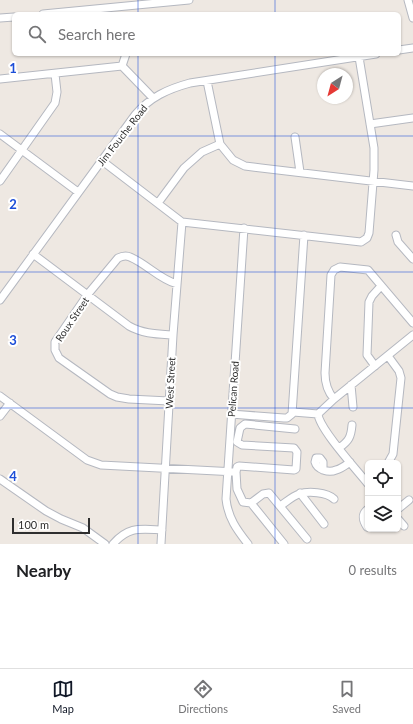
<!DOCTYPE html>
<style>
body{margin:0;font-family:Lato,sans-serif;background:#f6f6f6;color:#202124}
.controls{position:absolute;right:12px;bottom:12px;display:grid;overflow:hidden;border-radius:6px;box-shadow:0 1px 3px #0004}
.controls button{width:36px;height:36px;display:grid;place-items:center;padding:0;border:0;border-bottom:1px solid #e0e0e0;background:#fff;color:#202124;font:20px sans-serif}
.compass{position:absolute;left:317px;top:68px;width:36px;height:36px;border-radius:50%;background:#fff;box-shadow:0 1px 3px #0004;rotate:216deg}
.scale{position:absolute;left:12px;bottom:10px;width:78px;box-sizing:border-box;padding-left:4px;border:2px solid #2e2e2e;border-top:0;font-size:11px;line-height:14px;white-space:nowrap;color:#2e2e2e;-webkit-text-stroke:3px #fff;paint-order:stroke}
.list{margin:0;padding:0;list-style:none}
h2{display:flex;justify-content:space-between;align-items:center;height:52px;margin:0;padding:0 16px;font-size:17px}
h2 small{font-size:13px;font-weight:400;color:#757577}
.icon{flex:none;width:22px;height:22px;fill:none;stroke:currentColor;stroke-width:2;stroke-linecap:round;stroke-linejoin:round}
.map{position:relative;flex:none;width:413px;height:544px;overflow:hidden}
.search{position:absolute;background:#fff;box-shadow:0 1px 3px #0004;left:12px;right:12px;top:12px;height:44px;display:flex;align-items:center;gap:10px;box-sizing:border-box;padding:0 14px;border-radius:6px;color:#757577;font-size:15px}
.sheet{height:124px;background:#fff}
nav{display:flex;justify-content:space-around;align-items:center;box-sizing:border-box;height:56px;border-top:1px solid #e0e0e0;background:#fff;font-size:11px;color:#757577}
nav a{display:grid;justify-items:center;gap:2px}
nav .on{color:#111827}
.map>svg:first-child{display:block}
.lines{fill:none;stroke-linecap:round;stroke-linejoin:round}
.minor-casing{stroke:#b5b8c0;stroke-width:9}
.minor{stroke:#fff;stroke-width:7}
.grid{fill:none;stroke:#1d4ed8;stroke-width:1;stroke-opacity:0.55}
.labels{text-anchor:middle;stroke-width:4;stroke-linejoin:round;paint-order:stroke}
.street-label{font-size:10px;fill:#2e2e2e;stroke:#fff}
.grid-label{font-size:13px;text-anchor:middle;font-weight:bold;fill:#1d4ed8;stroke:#fff;stroke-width:4;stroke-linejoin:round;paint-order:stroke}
</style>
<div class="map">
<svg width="413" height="544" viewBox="0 0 413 544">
<rect width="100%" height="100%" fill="#eee8e2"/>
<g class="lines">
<defs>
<path id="minor" d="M 408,0 L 413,18
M 43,14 L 189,0
M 0,18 L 14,17
M 399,50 L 413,48
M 122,66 L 126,54
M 0,79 L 122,66 L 153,98
M 207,81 L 220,144 L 233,160 L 245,166 L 261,168 L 413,186
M 370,124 L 413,118
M 0,134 L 78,192
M 295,137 L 300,172
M 101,160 L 182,222 L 361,242 L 367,238 L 369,233 L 374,170 L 374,148 L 359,57
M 0,181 L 55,103 L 57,92 L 55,74
M 158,203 L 184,168 L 202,152 L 220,144
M 244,228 L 226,499 C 228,518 237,530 248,544
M 396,235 L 398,242 L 413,259
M 33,254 L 129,326 C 143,334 158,334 173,335
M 0,300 L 135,115 C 150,97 168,89 190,83 L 376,54
M 388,356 L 399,371 L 401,378 L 393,454 L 388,463
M 375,366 L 367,355 L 369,302 L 372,296 L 381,286
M 351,385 L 353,407
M 0,396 L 87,460 L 101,465 L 236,472 L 237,467 L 239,466 L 294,470 L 296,469 L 297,452 L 294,448 L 242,445 L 237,442 L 240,428 L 245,424 L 295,429
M 334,399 C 327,391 325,383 325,373 L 331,275 L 334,270 L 340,267 L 368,270 L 413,323
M 169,401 L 129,399 L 117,397 L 110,394 L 59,358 L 55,350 L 55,342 L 88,294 L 118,258 C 122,256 126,255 130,257 C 147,264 159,279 177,284
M 293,412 L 318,414 L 334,399 L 413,335
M 231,414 L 284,418 L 287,418 L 292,414 L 304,235
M 318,414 C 319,429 357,470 368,484
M 0,416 L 10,403
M 339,448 C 349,441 351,437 352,425
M 323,470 L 323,462 L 320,458 L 316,458 L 315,462 C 317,470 329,473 336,470 C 341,469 346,465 350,462
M 236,472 L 237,489 L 243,502 L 251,503 L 263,494 L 269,493 L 307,539
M 0,479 L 46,511 L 61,519 L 83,528 L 105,544
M 300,493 L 324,524
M 251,503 L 284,544
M 280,506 C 286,502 293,496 299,494 C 308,491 327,492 334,499
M 398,509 L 409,500
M 398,519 L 404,526
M 367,527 C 363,521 361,514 368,509
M 113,544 C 129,526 140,529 162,530
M 161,544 L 173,335 L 182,222"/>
</defs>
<use href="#minor" class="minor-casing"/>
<use href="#minor" class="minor"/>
</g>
<path class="grid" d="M 138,0 L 138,14M 275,0 L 275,14M 138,54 L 138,544M 275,54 L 275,544M 0,136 L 413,136M 0,272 L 413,272M 0,408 L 413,408"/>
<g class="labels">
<g class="street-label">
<text transform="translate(122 135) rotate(-52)" y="4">Jim Fouche Road</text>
<text transform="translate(72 319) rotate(-56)" y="4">Roux Street</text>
<text transform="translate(170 383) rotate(-87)" y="4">West Street</text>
<text transform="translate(233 389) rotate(-86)" y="4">Pelican Road</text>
</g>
</g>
<g class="grid-label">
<text x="13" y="73">1</text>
<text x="13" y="209">2</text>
<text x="13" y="345">3</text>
<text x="13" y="481">4</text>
</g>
</svg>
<div class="controls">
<button><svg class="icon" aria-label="locate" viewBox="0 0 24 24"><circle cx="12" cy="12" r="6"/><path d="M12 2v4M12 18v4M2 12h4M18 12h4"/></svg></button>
<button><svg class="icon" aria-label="layers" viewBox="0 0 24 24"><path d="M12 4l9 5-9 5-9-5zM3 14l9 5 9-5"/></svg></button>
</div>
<svg class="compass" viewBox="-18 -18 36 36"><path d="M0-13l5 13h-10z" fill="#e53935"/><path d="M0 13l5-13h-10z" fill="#757577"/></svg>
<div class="scale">100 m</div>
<div class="search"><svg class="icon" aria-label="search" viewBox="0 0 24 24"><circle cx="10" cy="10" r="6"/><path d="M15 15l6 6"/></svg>Search here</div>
</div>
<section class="sheet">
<h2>Nearby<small>0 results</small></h2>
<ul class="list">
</ul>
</section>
<nav>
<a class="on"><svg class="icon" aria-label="map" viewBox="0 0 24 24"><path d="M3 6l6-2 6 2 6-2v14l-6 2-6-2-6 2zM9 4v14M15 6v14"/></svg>Map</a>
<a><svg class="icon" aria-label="directions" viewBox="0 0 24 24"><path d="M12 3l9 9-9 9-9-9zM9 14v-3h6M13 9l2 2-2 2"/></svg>Directions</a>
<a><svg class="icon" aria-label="saved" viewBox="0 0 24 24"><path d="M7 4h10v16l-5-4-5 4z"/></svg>Saved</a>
</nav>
